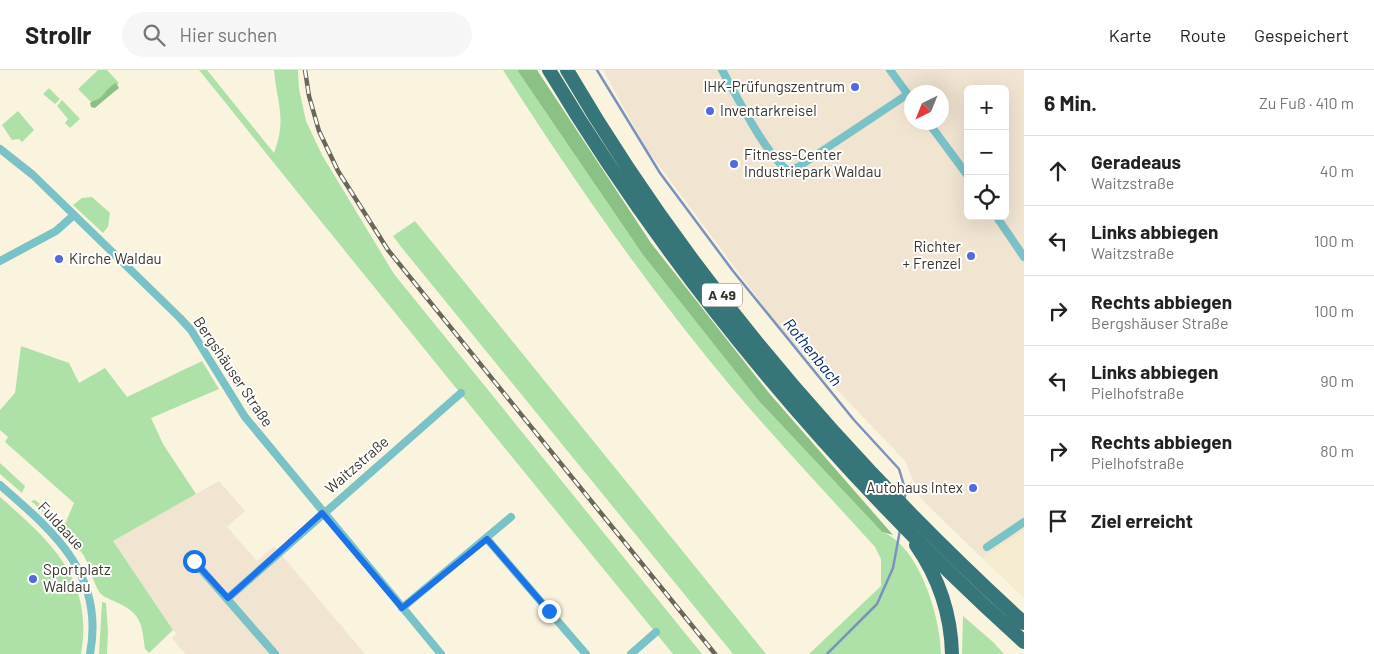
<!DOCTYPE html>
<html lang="de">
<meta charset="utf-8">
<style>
body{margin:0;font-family:Barlow,sans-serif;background:#f6f6f6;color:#222}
.controls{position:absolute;right:15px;top:15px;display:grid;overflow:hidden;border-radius:8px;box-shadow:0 5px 20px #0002}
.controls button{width:45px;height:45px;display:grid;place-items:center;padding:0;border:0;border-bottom:1px solid #e0e0e0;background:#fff;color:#222;font:25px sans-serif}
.compass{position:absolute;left:904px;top:15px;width:45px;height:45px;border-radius:50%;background:#fff;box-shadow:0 5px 20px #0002;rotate:223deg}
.stop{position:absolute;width:15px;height:15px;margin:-11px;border:4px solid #1a73e8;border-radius:50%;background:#fff}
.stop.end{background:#1a73e8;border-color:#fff;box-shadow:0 1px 5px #0008}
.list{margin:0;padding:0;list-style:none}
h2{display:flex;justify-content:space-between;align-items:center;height:65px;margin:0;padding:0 20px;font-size:21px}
h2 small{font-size:16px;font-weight:400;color:#767676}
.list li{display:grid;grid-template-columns:32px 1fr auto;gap:15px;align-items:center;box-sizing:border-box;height:70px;padding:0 20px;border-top:1px solid #e0e0e0}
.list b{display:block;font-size:19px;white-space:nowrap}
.list p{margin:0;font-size:16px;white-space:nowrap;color:#767676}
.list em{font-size:16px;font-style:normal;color:#767676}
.icon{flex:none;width:28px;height:28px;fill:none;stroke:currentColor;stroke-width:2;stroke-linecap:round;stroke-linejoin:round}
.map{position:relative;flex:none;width:1024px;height:584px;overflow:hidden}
header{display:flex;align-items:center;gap:30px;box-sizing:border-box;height:70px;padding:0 25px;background:#fff;border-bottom:1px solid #e0e0e0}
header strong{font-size:24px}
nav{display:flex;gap:28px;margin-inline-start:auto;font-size:18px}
.search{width:350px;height:45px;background:#f6f6f6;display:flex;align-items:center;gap:12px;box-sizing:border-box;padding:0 18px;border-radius:28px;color:#767676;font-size:19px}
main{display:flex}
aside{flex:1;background:#fff}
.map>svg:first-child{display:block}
.built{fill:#f5eccf}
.industrial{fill:#f1e4d1;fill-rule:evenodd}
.green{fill:#aee1a7}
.forest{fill:#8bc184}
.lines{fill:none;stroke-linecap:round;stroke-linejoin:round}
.stream{stroke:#7a92be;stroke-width:2.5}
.minor{stroke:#79c2c8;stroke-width:8}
.motorway{stroke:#36767b;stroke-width:14}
.rail-casing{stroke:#6a665a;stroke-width:4.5}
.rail{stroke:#fff;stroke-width:2.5;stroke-dasharray:8;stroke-linecap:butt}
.route{stroke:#1a73e8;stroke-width:6}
.poi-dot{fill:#5269df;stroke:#fff;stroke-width:2}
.labels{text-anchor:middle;stroke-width:4;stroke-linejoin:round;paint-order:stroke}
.shield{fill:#fff;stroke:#73716b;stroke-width:1}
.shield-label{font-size:14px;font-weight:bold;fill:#37342c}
.poi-label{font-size:15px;fill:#37342c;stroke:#fff;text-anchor:start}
.street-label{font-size:15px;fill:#37342c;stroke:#fff}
.water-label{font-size:16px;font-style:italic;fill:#032670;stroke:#fff}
</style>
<header>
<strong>Strollr</strong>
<div class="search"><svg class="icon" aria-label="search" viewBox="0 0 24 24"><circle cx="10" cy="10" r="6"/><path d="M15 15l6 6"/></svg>Hier suchen</div>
<nav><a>Karte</a><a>Route</a><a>Gespeichert</a></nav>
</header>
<main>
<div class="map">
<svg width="1024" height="584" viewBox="0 0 1024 584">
<rect width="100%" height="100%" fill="#faf4df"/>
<path class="built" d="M 1024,460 L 1024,528 L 982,488 Z"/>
<path class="industrial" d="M 603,0 L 1024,0 L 1024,460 L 982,488 L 920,428 L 905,391 L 785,265 L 646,78 ZM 968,19 L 1005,19 L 1005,146 L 968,146 ZM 912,22 L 942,22 L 942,52 L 912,52 Z
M 219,411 L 245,441 L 227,457 L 257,491 L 274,476 L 365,584 L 185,584 L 172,568 L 176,564 L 113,471 Z"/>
<path class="green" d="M 98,0 L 107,0 L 119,13 L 95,36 L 78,19 Z
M 199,0 L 207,0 L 274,83 C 287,48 277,34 274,0 L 298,0 L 299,19 L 306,51 L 322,85 L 394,204 L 702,584 L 673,584 C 514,390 356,195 199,0 Z
M 503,0 L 517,0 L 643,185 L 758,330 L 882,462 C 919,475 941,548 941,584 L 809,584 L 881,516 L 881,489 L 875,477 C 828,425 779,373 733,319 C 649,219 573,110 503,0 Z
M 49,18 L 60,29 L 55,34 L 43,24 Z
M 62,30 L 80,49 L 70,58 L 65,53 L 68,49 L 57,36 Z
M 18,41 L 34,60 L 22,72 L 19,69 L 12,70 L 2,55 Z
M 92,127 L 110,143 L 108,157 L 103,163 L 73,135 L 82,128 Z
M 415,151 L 766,584 L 733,584 L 402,178 L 393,166 Z
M 21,276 L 69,293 L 79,313 L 105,298 L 127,327 L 202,291 L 219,319 L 151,348 L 163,374 L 196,424 L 113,471 L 173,560 L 149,583 L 145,579 C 142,556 142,544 118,533 C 113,530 105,528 101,524 C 95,518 89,495 84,486 C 70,464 50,448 31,431 L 35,430 L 65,454 L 74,433 L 5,372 L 8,367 L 0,360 L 0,340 L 15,323 Z
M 0,393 L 25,416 L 22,423 L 0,404 Z
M 0,427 C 51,472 94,509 81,584 L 0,584 Z
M 102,532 L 106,533 L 108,562 L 107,584 L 99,584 Z
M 963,546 L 993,572 L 1004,584 L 962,584 Z"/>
<path class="forest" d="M 517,0 L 537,0 L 651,173 L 769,323 L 893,465 L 882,462 L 758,330 L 643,185 Z
M 116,13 L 119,18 C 111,24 103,31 95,38 L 91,37 L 90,33 C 94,30 98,30 101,27 C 106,22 109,16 116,13 Z"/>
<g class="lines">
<path class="stream" d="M 597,0 L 660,103 L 733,201 L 854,350 L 899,399 L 906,422 L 904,430
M 827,584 L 877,534 L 893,498 L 900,460"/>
<path class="minor" d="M 722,0 C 738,28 764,82 788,101 L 798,97 L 908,24
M 890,0 L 912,30
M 928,52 L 968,106
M 0,79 L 33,105 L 180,248 L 191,260 L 245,347 L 441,584
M 996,146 L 1024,187
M 0,191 L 56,161 L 74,145
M 0,415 C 54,462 105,504 90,584
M 487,469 L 586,584
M 987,477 L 1024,452
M 194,491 L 275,584
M 228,528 L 461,323
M 402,538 L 511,447
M 631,584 L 656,562"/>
<path class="motorway" d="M 549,0 C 676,212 840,406 1024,572
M 567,0 C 687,206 848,392 1024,553
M 916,475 C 939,508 951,544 952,584"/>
<defs>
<path id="rail" d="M 305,0 L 309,26 L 319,61 L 338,101 L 388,180 L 715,584"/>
</defs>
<use href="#rail" class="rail-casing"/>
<use href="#rail" class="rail"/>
</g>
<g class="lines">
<path class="route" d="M 194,491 L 228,528 L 322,443 L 402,538 L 487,469 L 549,541"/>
</g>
<g class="poi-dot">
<circle cx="855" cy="17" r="5"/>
<circle cx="710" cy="41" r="5"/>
<circle cx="734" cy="94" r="5"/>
<circle cx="971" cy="186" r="5"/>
<circle cx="59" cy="189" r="5"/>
<circle cx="973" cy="418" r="5"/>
<circle cx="33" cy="509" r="5"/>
</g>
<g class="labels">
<rect class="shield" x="702" y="213.5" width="40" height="23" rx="4"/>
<g class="shield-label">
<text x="722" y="230">A 49</text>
</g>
<g class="poi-label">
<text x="845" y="22" text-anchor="end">IHK-Prüfungszentrum</text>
<text x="720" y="46">Inventarkreisel</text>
<text x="744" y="90">Fitness-Center<tspan x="744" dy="17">Industriepark Waldau</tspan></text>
<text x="961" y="182" text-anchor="end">Richter<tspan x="961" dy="17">+ Frenzel</tspan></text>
<text x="69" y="194">Kirche Waldau</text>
<text x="963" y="423" text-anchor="end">Autohaus Intex</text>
<text x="43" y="505">Sportplatz<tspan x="43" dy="17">Waldau</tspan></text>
</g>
<g class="street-label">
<text transform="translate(233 302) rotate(56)" y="5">Bergshäuser Straße</text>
<text transform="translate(357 395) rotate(-41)" y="5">Waitzstraße</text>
<text transform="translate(61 456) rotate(47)" y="5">Fuldaaue</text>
</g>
<g class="water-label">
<text transform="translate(813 282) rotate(51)" y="6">Rothenbach</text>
</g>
</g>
</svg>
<div class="controls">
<button>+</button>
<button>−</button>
<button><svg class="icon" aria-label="locate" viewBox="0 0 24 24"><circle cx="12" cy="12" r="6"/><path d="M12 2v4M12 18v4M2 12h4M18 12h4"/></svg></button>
</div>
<svg class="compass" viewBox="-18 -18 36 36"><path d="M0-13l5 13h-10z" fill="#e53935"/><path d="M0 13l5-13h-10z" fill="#767676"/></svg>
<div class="stop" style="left:194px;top:491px"></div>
<div class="stop end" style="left:549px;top:541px"></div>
</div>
<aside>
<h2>6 Min.<small>Zu Fuß · 410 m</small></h2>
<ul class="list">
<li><svg class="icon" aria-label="ahead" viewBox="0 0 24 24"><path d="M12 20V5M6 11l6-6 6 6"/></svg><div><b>Geradeaus</b><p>Waitzstraße</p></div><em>40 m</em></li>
<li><svg class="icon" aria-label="left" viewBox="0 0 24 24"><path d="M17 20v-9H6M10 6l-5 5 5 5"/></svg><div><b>Links abbiegen</b><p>Waitzstraße</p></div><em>100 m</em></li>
<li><svg class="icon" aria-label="right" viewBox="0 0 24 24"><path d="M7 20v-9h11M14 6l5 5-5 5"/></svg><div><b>Rechts abbiegen</b><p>Bergshäuser Straße</p></div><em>100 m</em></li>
<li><svg class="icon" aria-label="left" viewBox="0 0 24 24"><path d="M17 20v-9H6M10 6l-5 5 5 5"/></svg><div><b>Links abbiegen</b><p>Pielhofstraße</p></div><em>90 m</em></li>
<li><svg class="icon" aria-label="right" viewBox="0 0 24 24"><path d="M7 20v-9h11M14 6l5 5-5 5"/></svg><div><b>Rechts abbiegen</b><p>Pielhofstraße</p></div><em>80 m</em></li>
<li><svg class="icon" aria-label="arrive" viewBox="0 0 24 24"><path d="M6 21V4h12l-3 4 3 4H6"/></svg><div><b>Ziel erreicht</b></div></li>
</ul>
</aside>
</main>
